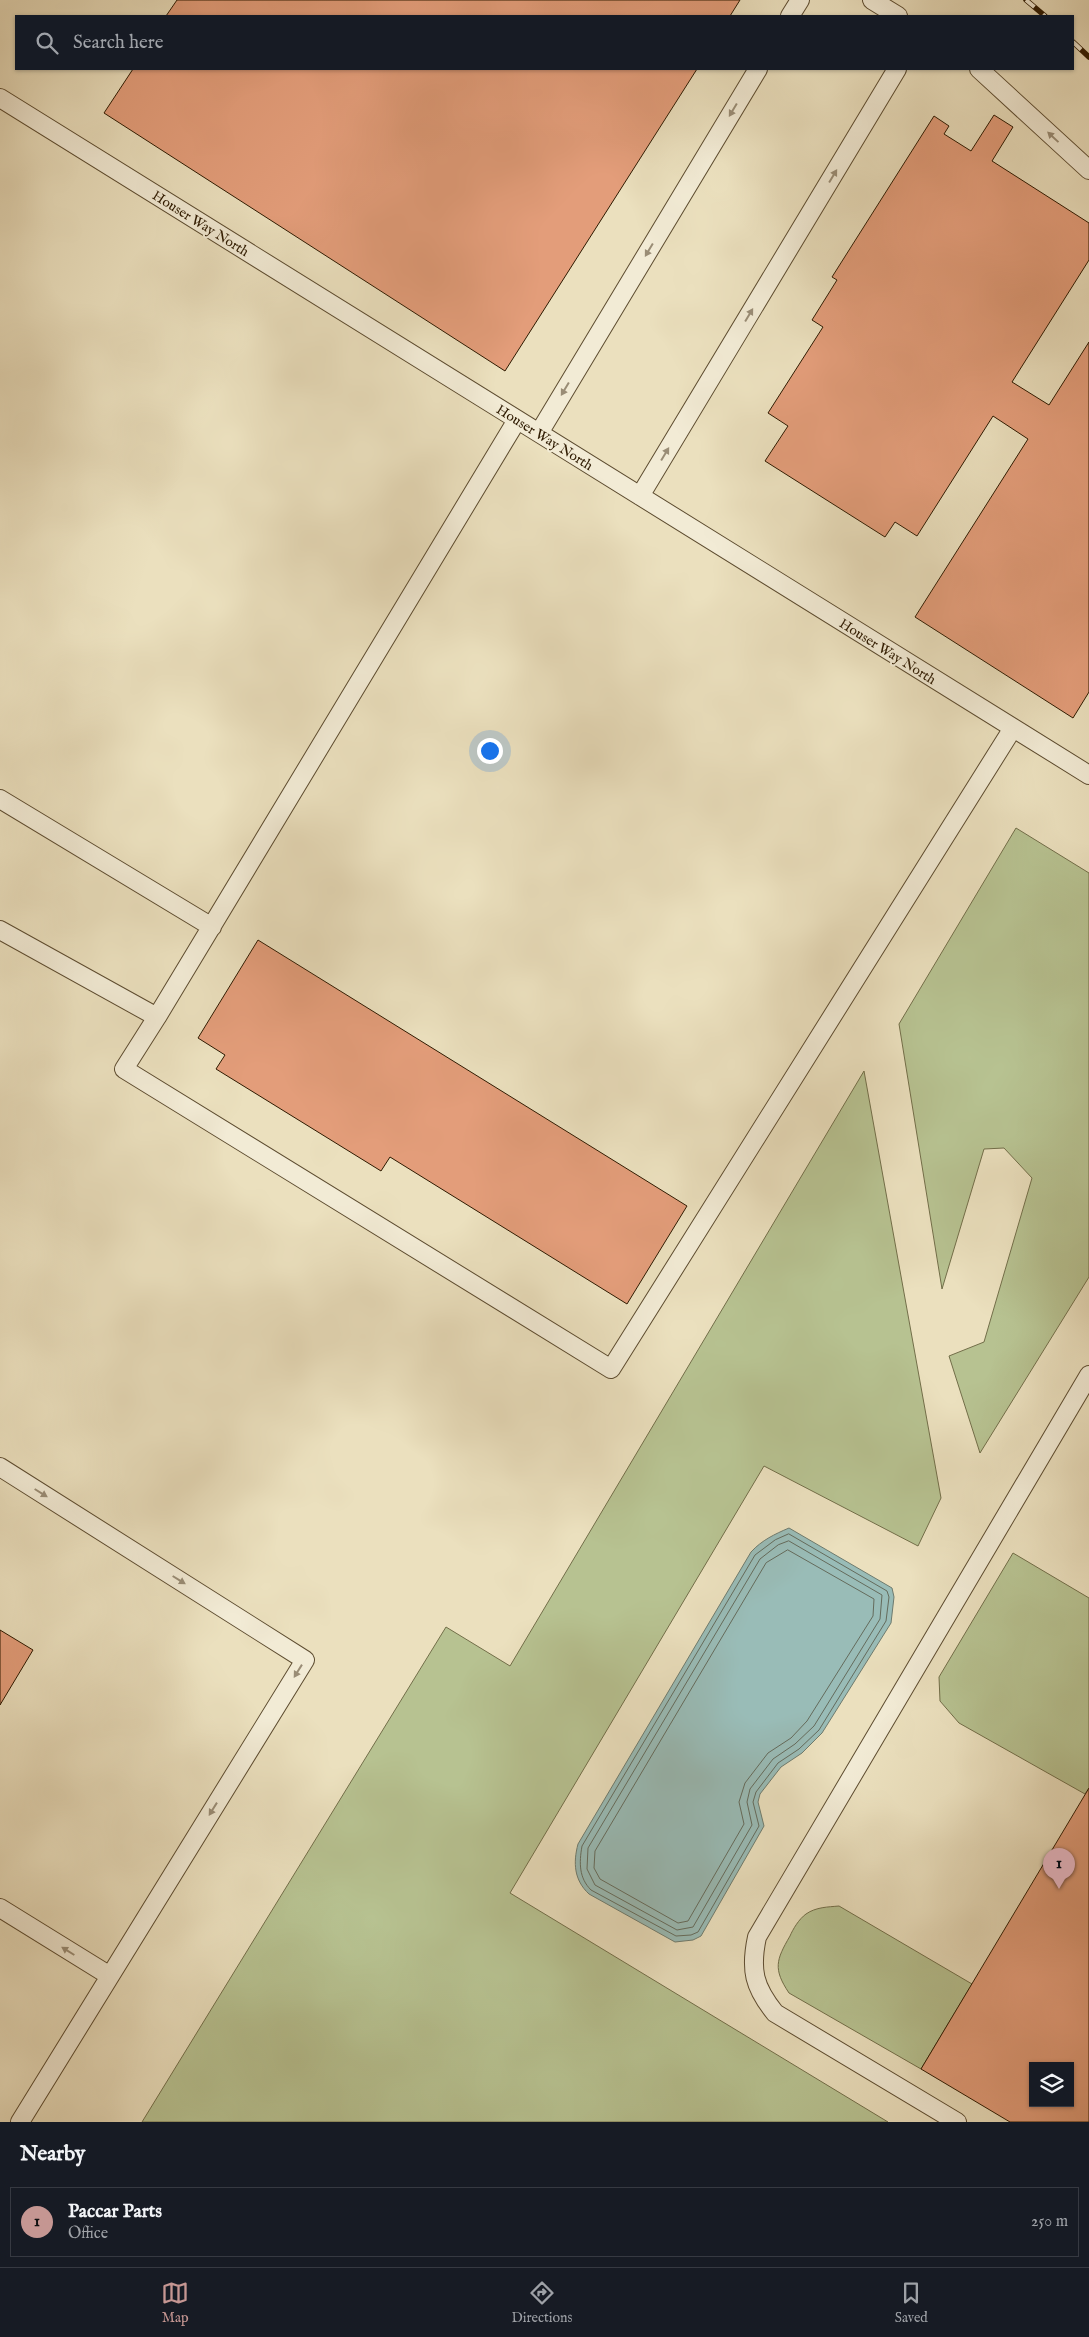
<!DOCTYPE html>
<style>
body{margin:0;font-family:"IM FELL English",serif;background:#20242c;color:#f1f3f6}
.controls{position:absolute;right:15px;bottom:15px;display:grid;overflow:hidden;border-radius:0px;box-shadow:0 1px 4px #0004}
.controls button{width:45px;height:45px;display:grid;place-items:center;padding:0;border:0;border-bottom:1px solid #363941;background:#171b24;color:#f1f3f6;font:25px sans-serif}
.you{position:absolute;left:489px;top:750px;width:18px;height:18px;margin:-12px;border:4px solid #fff;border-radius:50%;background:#1a73e8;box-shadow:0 0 0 8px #1a73e833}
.badge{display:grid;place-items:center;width:32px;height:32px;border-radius:50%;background:#c59692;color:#111;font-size:16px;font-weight:700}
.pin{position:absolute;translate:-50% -41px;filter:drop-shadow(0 1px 2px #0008)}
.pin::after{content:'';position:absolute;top:26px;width:18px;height:15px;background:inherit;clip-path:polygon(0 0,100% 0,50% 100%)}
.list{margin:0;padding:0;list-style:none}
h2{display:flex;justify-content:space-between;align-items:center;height:65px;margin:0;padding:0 20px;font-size:21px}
h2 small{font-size:16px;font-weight:400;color:#9ea1a6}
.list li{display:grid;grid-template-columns:32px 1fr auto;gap:15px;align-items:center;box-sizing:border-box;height:70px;margin:0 10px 10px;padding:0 10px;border:1px solid #363941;border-radius:0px}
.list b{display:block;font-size:19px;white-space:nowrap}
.list p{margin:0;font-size:16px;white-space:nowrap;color:#9ea1a6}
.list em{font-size:16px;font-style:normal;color:#9ea1a6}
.icon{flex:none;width:28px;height:28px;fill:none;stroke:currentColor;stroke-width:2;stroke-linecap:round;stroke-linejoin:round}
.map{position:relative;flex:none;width:1089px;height:2122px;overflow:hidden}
.search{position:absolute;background:#171b24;box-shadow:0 1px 4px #0004;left:15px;right:15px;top:15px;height:55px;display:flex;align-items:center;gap:12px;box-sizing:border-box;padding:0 18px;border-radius:0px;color:#9ea1a6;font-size:19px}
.sheet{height:145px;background:#171b24}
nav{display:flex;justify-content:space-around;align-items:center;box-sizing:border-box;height:70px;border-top:1px solid #363941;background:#171b24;font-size:14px;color:#9ea1a6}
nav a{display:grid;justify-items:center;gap:2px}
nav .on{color:#c59692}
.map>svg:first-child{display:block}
.green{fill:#b7c291;stroke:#726e49}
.water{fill:#99bcb7;stroke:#6e7b6e}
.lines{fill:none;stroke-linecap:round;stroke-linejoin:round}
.shore{stroke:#646b5c;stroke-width:1}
.building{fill:#e39d7a;stroke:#2e1a01;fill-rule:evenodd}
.lane-casing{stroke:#5d4c30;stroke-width:20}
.lane{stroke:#f2ebd5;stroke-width:18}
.rail-casing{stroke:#2e1a01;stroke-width:5.5}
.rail{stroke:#f2ebd5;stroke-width:4;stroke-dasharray:11;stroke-linecap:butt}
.oneway{fill:#9a8d76}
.labels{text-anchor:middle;stroke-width:4;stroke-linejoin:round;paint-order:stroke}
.street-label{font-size:14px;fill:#2e1a01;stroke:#f2ebd5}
</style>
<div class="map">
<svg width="1089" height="2122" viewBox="0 0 1089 2122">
<rect width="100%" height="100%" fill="#ebe0be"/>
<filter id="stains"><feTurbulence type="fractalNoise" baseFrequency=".004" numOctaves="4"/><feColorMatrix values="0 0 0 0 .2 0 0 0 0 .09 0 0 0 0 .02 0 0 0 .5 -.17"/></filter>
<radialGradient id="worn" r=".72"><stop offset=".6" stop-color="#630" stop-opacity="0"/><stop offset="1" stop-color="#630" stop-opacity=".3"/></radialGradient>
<path class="green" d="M 1016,828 L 1089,873 L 1089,1277 L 980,1453 L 949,1356 L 984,1342 L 1032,1178 L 1004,1148 L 984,1149 L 942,1289 L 899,1024 Z
M 864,1071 L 941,1498 L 918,1546 L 764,1466 L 510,1893 L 888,2122 L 142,2122 L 446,1627 L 510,1666 Z
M 1013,1553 L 1089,1598 L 1089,1788 L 1085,1794 L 959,1723 L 940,1701 L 939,1677 Z
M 839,1906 L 972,1984 L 921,2069 L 789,1993 C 773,1969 776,1960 790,1936 C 793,1929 799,1919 806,1914 C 816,1907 828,1907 839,1906 Z"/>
<path class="water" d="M 789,1528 L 892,1588 L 894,1597 L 891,1623 L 822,1733 L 802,1753 L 781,1767 L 760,1794 L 758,1802 L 764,1826 L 701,1936 L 693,1940 L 675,1942 L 589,1894 C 574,1880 573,1863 578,1844 L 751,1552 C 762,1540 775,1534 789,1528 Z"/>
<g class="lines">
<path class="shore" d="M 789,1534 L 887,1591 L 889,1597 L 886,1621 L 819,1730 L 799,1749 L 778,1763 L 756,1792 L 753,1802 L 759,1826 L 698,1932 L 691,1935 L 676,1936 L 591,1890 C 579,1878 579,1863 582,1846 L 755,1555 L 775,1540 Z
M 789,1541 L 882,1595 L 880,1619 L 814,1726 L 795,1744 L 773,1759 L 750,1789 L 747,1802 L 752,1825 L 693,1927 L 677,1930 L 595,1885 L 587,1869 L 588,1848 L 760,1559 L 778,1545 Z
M 788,1550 L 874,1599 L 873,1616 L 807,1721 L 791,1738 L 768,1753 L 745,1783 L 739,1802 L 744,1824 L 688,1921 L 678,1923 L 600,1879 L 594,1868 L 595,1851 L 766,1563 Z"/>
</g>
<path class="building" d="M 177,0 L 740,0 L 730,16 L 166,16 Z
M 133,69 L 697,69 L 505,371 L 104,113 Z
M 994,115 L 1013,127 L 992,161 L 1089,223 L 1089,260 L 1012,382 L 1049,405 L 1089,342 L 1089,692 L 1073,718 L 915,617 L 1028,439 L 993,416 L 917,536 L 895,522 L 885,537 L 765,461 L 788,426 L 768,413 L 823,327 L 812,320 L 837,280 L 832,277 L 934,116 L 949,126 L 944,134 L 971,151 Z
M 258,940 L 687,1206 L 627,1304 L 390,1157 L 381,1171 L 216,1069 L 225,1055 L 198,1038 Z
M 0,1630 L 33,1650 L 0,1705 Z
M 1089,1788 L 1089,2122 L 1010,2122 L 921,2069 ZM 1033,2066 L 1070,2066 L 1070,2103 L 1033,2103 Z"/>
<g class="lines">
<defs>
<path id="lane" d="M 872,0 L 898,16
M 790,16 L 800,0
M 979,69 L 1089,170
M 0,98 L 1089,775
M 517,420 L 157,1017 L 124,1069 L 611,1369 L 1013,728
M 539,433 L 758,69
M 640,496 L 897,69
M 0,799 L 212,927
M 0,930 L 157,1017
M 0,1467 L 305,1660 L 20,2122
M 0,1908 L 110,1976
M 957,2122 L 775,2013 C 754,1987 750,1970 757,1937 L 1089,1375"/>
</defs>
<use href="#lane" class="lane-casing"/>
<use href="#lane" class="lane"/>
<defs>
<path id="rail" d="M 1026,0 L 1045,16
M 1073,42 L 1089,57"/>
</defs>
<use href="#rail" class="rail-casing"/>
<use href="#rail" class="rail"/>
</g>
<defs><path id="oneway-solid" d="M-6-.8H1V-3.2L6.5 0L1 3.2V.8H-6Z" transform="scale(1.25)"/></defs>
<g class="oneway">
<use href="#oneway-solid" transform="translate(733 110) rotate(121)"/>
<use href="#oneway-solid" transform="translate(1053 137) rotate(-137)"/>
<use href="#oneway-solid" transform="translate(833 176) rotate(-59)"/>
<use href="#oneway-solid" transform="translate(649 250) rotate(121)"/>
<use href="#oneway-solid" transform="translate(749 315) rotate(-59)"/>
<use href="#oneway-solid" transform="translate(565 389) rotate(121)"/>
<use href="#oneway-solid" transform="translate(665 454) rotate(-59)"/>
<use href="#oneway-solid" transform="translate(41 1493) rotate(32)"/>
<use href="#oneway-solid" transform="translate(179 1580) rotate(32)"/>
<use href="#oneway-solid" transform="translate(298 1671) rotate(122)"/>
<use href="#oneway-solid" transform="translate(213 1809) rotate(122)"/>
<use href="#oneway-solid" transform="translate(68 1951) rotate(-148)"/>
</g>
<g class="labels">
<g class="street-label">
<text transform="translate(201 223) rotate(32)" y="5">Houser Way North</text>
<text transform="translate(545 437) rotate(32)" y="5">Houser Way North</text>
<text transform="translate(888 651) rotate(32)" y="5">Houser Way North</text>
</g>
</g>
<rect width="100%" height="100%" filter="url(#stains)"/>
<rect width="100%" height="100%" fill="url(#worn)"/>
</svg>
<div class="controls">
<button><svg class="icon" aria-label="layers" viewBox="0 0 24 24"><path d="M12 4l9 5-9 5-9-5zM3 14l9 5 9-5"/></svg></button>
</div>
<div class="you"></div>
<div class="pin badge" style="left:1059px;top:1889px">1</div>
<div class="search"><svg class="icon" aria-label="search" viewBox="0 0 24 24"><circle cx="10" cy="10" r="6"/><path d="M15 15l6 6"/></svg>Search here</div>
</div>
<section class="sheet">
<h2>Nearby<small></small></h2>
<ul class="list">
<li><span class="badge">1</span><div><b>Paccar Parts</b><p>Office</p></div><em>250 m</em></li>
</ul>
</section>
<nav>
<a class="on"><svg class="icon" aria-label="map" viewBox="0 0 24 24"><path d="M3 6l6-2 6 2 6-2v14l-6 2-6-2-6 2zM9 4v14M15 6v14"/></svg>Map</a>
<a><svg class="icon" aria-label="directions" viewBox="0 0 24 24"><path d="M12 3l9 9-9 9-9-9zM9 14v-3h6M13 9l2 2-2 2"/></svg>Directions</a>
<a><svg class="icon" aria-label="saved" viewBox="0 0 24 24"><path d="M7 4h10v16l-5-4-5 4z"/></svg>Saved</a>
</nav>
